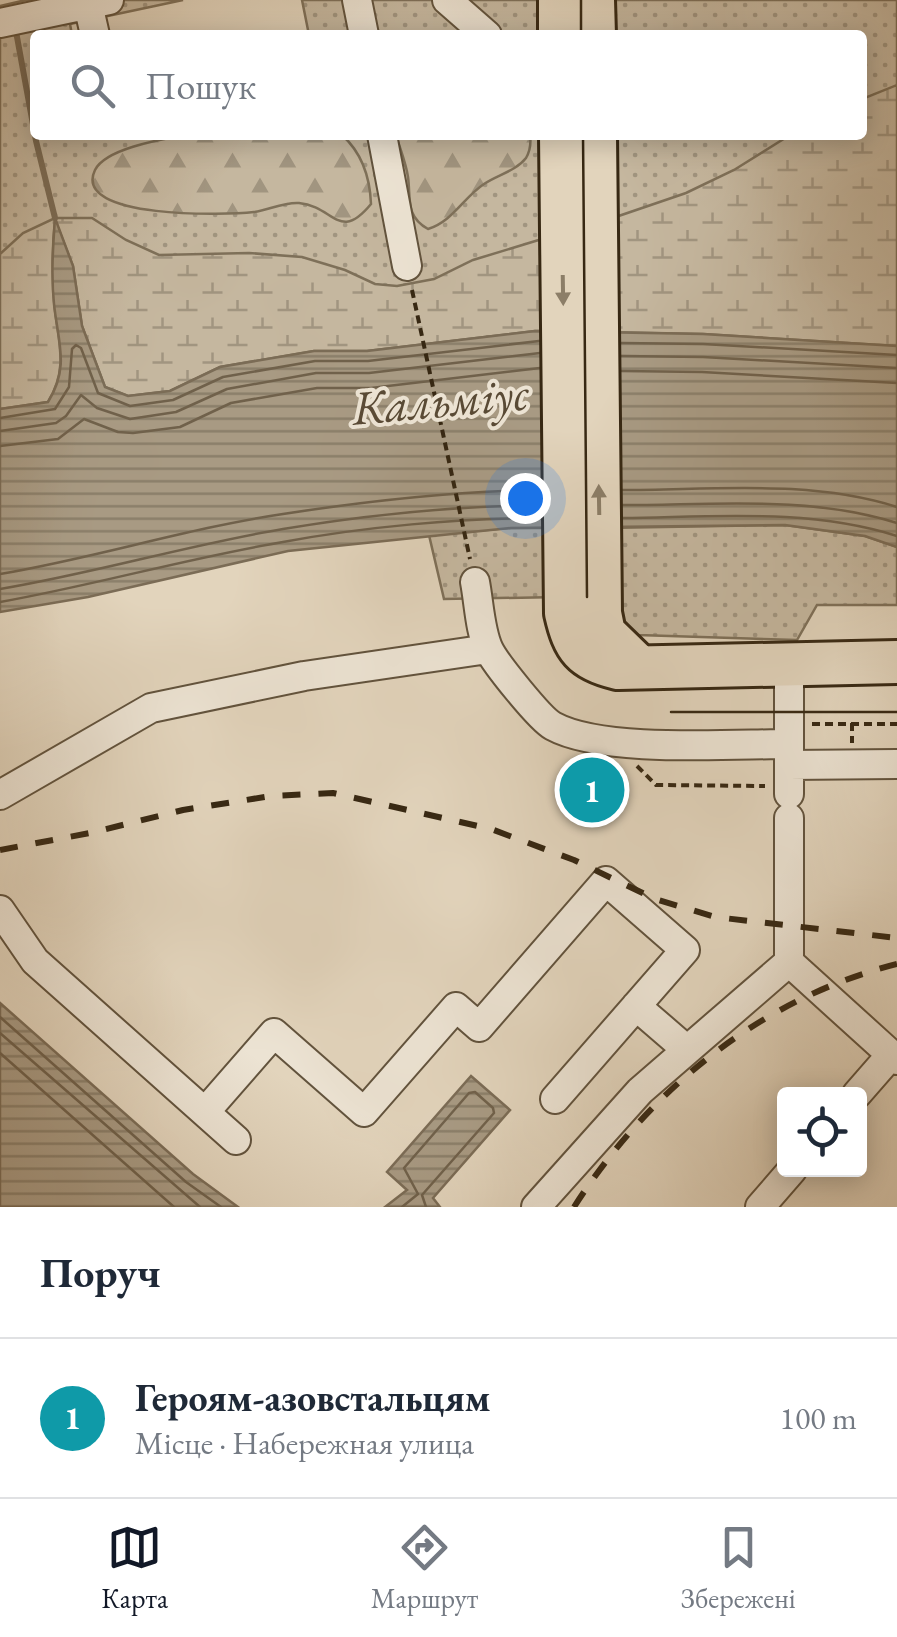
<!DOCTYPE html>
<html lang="uk">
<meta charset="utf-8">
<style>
body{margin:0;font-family:"EB Garamond",serif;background:#f6f6f7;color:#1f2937}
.controls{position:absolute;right:30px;bottom:30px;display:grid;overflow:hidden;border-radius:10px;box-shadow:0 5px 25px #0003}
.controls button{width:90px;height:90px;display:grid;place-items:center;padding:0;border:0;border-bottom:2px solid #e0e1e3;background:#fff;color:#1f2937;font:50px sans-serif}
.you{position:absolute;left:525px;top:498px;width:35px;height:35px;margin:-25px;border:8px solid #fff;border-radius:50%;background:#1a73e8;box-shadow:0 0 0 15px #1a73e833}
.badge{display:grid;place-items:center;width:65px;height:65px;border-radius:50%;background:#111827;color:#fff;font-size:32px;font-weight:700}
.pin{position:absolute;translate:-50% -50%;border:5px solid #fff;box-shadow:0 2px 10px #0006}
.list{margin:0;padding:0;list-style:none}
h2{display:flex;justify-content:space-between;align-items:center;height:130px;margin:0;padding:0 40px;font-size:42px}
h2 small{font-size:32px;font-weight:400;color:#747a83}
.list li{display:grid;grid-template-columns:65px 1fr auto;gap:30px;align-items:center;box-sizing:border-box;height:160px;padding:0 40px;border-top:2px solid #e0e1e3}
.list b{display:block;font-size:38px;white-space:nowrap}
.list p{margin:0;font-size:32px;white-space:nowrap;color:#747a83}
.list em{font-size:32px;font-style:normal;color:#747a83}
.icon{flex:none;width:55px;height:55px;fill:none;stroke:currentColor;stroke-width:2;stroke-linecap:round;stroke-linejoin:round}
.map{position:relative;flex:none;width:897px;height:1207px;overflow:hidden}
.search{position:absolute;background:#fff;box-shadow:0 5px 25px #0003;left:30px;right:30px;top:30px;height:110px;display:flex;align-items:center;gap:25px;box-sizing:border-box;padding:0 35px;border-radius:10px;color:#747a83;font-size:38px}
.sheet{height:290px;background:#fff}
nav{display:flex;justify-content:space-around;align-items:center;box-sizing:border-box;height:140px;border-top:2px solid #e0e1e3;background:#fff;font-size:28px;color:#747a83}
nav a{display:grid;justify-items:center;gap:5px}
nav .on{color:#111827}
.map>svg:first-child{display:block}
.grass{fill:url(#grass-dots);stroke:#7e7059;stroke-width:2.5}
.forest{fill:url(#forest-firs);stroke:#7e7059;stroke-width:2.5}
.wetland{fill:url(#wetland-marsh);stroke:#7e7059;stroke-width:2.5}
.water{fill:url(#water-rules);stroke:#7b6c56;stroke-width:2.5}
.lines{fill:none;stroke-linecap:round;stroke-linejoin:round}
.shore{stroke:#70614b;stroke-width:2.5}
.stream{stroke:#7b6c56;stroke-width:6}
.minor-casing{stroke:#62533d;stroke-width:32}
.highway-casing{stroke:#372813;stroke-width:48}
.path{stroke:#372813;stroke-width:4;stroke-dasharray:8 5;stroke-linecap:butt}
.minor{stroke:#ece3d3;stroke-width:28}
.highway{stroke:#e2d4bc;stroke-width:42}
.tram{stroke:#372813;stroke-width:2.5}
.rail{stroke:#372813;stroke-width:6;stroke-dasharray:18 18;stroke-linecap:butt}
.oneway{fill:#8c7e68}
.labels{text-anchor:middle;stroke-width:8;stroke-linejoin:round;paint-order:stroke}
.water-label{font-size:48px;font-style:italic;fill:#594a35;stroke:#ece3d3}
</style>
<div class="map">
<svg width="897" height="1207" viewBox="0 0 897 1207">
<defs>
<pattern id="grass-dots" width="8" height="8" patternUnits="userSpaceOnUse" patternTransform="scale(2.5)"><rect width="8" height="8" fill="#c5b79f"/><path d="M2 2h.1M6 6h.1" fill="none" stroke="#a19580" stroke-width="1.8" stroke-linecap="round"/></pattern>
<pattern id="forest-firs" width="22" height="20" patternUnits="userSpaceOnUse" patternTransform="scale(2.5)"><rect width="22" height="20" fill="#c5b79f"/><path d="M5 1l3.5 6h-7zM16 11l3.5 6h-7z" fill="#a19580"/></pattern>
<pattern id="wetland-marsh" width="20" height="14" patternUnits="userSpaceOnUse" patternTransform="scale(2.5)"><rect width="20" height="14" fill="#c5b79f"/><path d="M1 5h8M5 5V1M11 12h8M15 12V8" fill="none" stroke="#a19580"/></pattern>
<pattern id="water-rules" width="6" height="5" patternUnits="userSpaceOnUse" patternTransform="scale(2.5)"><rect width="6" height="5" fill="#a89a83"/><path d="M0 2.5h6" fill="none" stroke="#8a7e6a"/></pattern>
</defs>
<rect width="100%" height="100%" fill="#e2d4bc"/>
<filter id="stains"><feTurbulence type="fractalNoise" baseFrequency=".002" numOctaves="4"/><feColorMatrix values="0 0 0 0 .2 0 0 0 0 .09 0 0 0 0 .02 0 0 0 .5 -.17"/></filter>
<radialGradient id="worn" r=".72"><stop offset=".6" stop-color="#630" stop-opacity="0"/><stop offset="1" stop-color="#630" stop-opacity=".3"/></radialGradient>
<path class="grass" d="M 26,0 L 183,0 L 70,24 L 72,35 L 35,35 L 35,135 L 93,135 L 94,138 L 108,135 L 554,135 L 556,331 L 535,331 L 367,351 L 314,351 L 170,391 L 105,387 L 55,220 L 52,261 L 0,409 L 0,6 Z
M 302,0 L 552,0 L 553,35 L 309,35 Z
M 601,0 L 897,0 L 897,346 L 703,334 L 605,332 L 603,135 L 862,135 L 862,35 L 602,35 Z
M 785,525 L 865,536 L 897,547 L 897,605 L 817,605 L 797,640 L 638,635 L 608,613 L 607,528 Z
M 511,528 L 558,528 L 559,597 L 444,599 L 429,535 Z"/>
<path class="forest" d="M 186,135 L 342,135 C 362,153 370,177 371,204 C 339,243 334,206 299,203 C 283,202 269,210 254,212 C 229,215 71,220 95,170 C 106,148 164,139 186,135 Z
M 396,135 L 530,135 C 531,142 530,151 526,158 C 516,171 497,175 484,184 C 463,198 453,221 428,229 C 405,216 411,199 408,177 C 406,163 400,149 396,135 Z"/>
<path class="wetland" d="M 897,85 L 897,346 L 703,334 L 605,332 L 604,221 L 686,193 L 734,170 L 790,135 L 862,135 L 862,99 Z
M 55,218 L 92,218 L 126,240 L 159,255 L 249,253 L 302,257 L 345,270 L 375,284 L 397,286 L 434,279 L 473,260 L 555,235 L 556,331 L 535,331 L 367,351 L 314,351 L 220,367 L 170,391 L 128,396 L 105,387 L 82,326 L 73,266 L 55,220 C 52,247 52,274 54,301 C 57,340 70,366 48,402 L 0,409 L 0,254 L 23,233 Z"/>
<path class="water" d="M 55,218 L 73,266 L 82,326 L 105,387 L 128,396 L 170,391 L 220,367 L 314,351 L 367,351 L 535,331 L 703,334 L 897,346 L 897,547 L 865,536 L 785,525 L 511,528 L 288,551 L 88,597 L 0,612 L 0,409 L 48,402 C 70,367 58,342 54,304 C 51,275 53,247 55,218 Z
M 0,1003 L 193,1174 L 238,1207 L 0,1207 Z
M 471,1076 L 510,1110 L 433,1198 L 440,1207 L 385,1207 L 407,1190 L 387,1172 Z"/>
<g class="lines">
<path class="shore" d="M 621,343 L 703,344 L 897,355
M 621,356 L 703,357 L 897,368
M 621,371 L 702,372 L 897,383
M 0,418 L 55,409 L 69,387 L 72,349 L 76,345 L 81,348 L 98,393 L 130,406 L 173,400 L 223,377 L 315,361 L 368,361 L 539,341
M 0,431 L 56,423 L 66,416 L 81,395 L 97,408 L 130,419 L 176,412 L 227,389 L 316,373 L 369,373 L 540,353
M 0,446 L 58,439 L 84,419 L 118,432 L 133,433 L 180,427 L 231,403 L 317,388 L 371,388 L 540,368
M 622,490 C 714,490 809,479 897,507
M 623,505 C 714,505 808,495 897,523
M 623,518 C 715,517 808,508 897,536
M 0,574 C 95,558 188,528 283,514 C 367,501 456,491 541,490
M 0,589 C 95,573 188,545 283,529 C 367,515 456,506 541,505
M 0,602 C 95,585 188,558 283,542 C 363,527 460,518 541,518
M 0,1017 L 186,1182 L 221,1207
M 0,1033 L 200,1207
M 0,1053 L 174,1207
M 402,1207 L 418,1194 L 404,1168 L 469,1093 L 475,1092 L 493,1108 L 494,1113 L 422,1195 L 426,1207"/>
<path class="stream" d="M 15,26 L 36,141 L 55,218"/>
<defs>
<path id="minor" d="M 357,0 L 364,35
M 447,0 L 487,35
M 88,4 L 95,35
M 0,23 L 109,0
M 382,135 L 407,266
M 475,582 C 479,603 480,632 489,650 C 496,664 540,719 553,726 C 602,753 730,744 789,744
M 789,664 L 789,794
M 789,765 L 897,764
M 0,795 L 151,708 L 304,676 L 488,649
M 789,818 L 789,962 L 897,1060
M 0,910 L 35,961 L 236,1140
M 636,1006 L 687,1050
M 857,1094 L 891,1055
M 205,1112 L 274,1033 L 364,1112 L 456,1007 L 479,1027 L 606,881 L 685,950 L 555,1099
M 536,1207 L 640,1091 L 789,962
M 760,1207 L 792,1170"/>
<path id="highway" d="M 560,0 L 560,35
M 593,0 L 594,35
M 561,135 L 566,613 C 574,648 583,660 618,668 L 897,662
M 595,135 L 600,613 L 604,633 L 639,667"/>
</defs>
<use href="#minor" class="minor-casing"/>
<use href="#highway" class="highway-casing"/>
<path class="path" d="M 412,290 L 470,559
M 852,723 L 852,743
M 812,724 L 897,724
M 637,766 L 656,785 L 765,786"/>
<use href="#minor" class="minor"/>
<use href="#highway" class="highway"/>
<path class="tram" d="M 581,0 L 581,35
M 583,135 L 587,597
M 671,712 L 897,712"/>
<path class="rail" d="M 0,850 L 90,833 L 183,810 L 271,796 L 333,793 L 491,829 L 574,860 L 655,899 L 715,917 L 897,938
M 574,1207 C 649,1090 761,998 897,964"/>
</g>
<defs><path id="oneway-solid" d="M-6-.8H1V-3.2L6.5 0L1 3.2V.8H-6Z" transform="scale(2.5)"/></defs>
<g class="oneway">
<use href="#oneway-solid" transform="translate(563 290) rotate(89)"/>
<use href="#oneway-solid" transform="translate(599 500) rotate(-91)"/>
</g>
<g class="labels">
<g class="water-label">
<text transform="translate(440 400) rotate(-5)" y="17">Кальміус</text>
</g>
</g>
<rect width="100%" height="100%" filter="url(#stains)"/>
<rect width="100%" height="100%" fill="url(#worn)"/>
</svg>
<div class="controls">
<button><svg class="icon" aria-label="locate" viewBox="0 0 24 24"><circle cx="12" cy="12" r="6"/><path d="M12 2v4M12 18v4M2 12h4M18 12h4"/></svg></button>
</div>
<div class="you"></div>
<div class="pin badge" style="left:592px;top:790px;background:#0f9aa8">1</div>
<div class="search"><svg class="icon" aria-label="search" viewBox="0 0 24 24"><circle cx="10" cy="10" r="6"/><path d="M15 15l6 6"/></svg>Пошук</div>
</div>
<section class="sheet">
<h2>Поруч<small></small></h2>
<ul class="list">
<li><span class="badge" style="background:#0f9aa8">1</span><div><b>Героям-азовстальцям</b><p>Місце · Набережная улица</p></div><em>100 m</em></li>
</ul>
</section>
<nav>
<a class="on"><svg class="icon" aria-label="map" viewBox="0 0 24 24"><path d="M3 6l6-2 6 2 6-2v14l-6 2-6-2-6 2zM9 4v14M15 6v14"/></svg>Карта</a>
<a><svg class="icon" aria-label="directions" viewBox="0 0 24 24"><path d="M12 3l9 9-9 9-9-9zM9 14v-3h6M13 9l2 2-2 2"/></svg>Маршрут</a>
<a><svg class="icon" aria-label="saved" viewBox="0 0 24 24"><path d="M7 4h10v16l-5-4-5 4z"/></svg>Збережені</a>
</nav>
